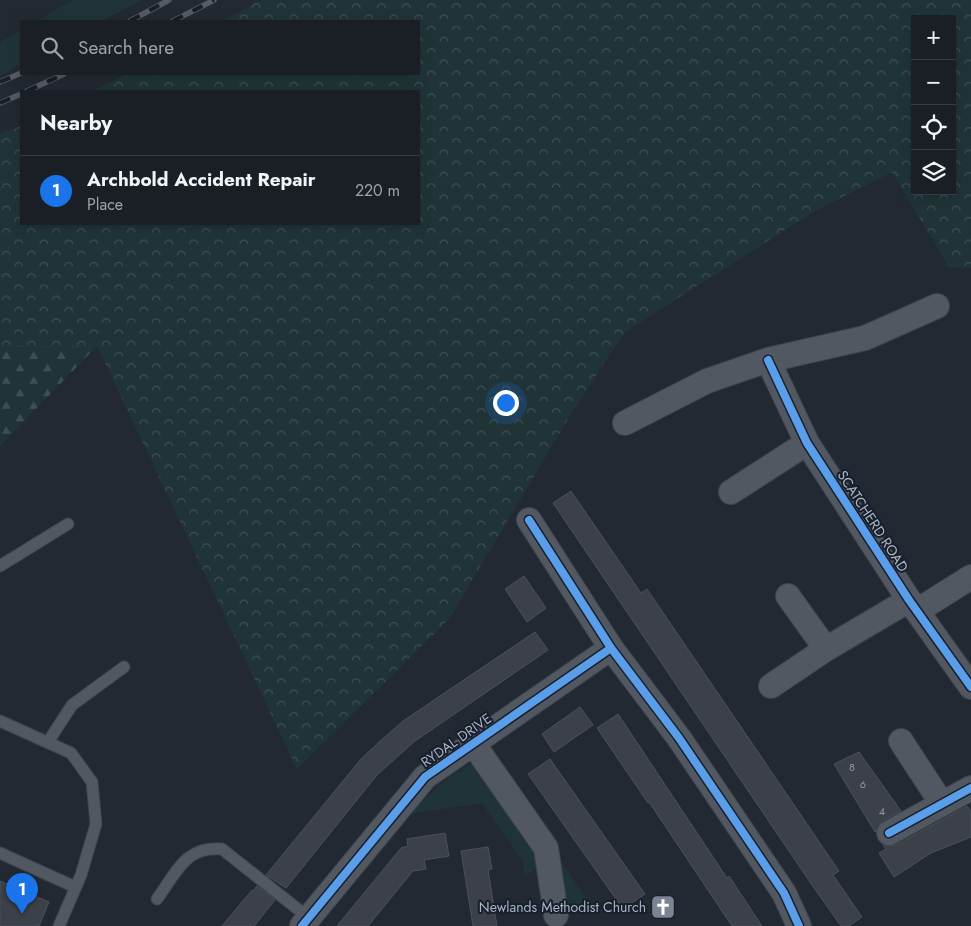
<!DOCTYPE html>
<meta charset="utf-8">
<style>
body{margin:0;font-family:Jost,sans-serif;background:#272c32;color:#f1f3f6}
.controls{position:absolute;right:15px;top:15px;display:grid;overflow:hidden;border-radius:0px;box-shadow:0 2px 12px #0003}
.controls button{width:45px;height:45px;display:grid;place-items:center;padding:0;border:0;border-bottom:1px solid #383d43;background:#1a1f26;color:#f1f3f6;font:25px sans-serif}
.you{position:absolute;left:505px;top:402px;width:18px;height:18px;margin:-12px;border:4px solid #fff;border-radius:50%;background:#1a73e8;box-shadow:0 0 0 8px #1a73e833}
.badge{display:grid;place-items:center;width:32px;height:32px;border-radius:50%;background:#1a73e8;color:#fff;font-size:16px;font-weight:700}
.pin{position:absolute;translate:-50% -41px;filter:drop-shadow(0 1px 2px #0008)}
.pin::after{content:'';position:absolute;top:26px;width:18px;height:15px;background:inherit;clip-path:polygon(0 0,100% 0,50% 100%)}
.list{margin:0;padding:0;list-style:none}
h2{display:flex;justify-content:space-between;align-items:center;height:65px;margin:0;padding:0 20px;font-size:21px}
h2 small{font-size:16px;font-weight:400;color:#9fa2a7}
.list li{display:grid;grid-template-columns:32px 1fr auto;gap:15px;align-items:center;box-sizing:border-box;height:70px;padding:0 20px;border-top:1px solid #383d43}
.list b{display:block;font-size:19px;white-space:nowrap}
.list p{margin:0;font-size:16px;white-space:nowrap;color:#9fa2a7}
.list em{font-size:16px;font-style:normal;color:#9fa2a7}
.icon{flex:none;width:28px;height:28px;fill:none;stroke:currentColor;stroke-width:2;stroke-linecap:round;stroke-linejoin:round}
.map{position:relative;flex:none;width:971px;height:926px;overflow:hidden}
.search{position:absolute;background:#1a1f26;box-shadow:0 2px 12px #0003;left:20px;top:20px;width:400px;height:55px;display:flex;align-items:center;gap:12px;box-sizing:border-box;padding:0 18px;border-radius:0px;color:#9fa2a7;font-size:19px}
.panel{position:absolute;background:#1a1f26;box-shadow:0 2px 12px #0003;left:20px;top:90px;width:400px;height:135px;border-radius:0px}
.map>svg:first-child{display:block}
.green{fill:#203438}
.forest{fill:url(#forest-firs)}
.park{fill:url(#park-crowns);fill-rule:evenodd}
.building{fill:#3b4049;stroke:#4a515a}
.lines{fill:none;stroke-linecap:round;stroke-linejoin:round}
.lane-casing{stroke:#3f444c;stroke-width:13}
.street-casing{stroke:#3f444c;stroke-width:26}
.lane{stroke:#525861;stroke-width:11}
.street{stroke:#525861;stroke-width:24}
.rail-casing{stroke:#565b64;stroke-width:5.5}
.rail{stroke:#171f2c;stroke-width:4;stroke-dasharray:11;stroke-linecap:butt}
.cycleway-casing{stroke:#171f2c;stroke-width:11}
.cycleway{stroke:#5a9eea;stroke-width:8}
.labels{text-anchor:middle;stroke-width:4;stroke-linejoin:round;paint-order:stroke}
.number-label{font-size:11px;fill:#8e98a7}
.street-label{font-size:14px;fill:#aab5c6;stroke:#171f2c}
.poi-label{font-size:14px;fill:#aab5c6;stroke:#171f2c;text-anchor:end}
</style>
<div class="map">
<svg width="971" height="926" viewBox="0 0 971 926">
<defs>
<pattern id="forest-firs" width="22" height="20" patternUnits="userSpaceOnUse" patternTransform="scale(1.25)"><rect width="22" height="20" fill="#203438"/><path d="M5 1l3.5 6h-7zM16 11l3.5 6h-7z" fill="#3e4f53"/></pattern>
<pattern id="park-crowns" width="20" height="18" patternUnits="userSpaceOnUse" patternTransform="scale(1.25)"><rect width="20" height="18" fill="#203438"/><path d="M2 6a3 3 0 1 1 6 0M12 15a3 3 0 1 1 6 0" fill="none" stroke="#3e4f53"/></pattern>
</defs>
<rect width="100%" height="100%" fill="#232932"/>
<path class="green" d="M 73,0 L 142,0 L 102,21 L 36,21 Z
M 21,30 L 21,64 L 0,76 L 0,42 Z
M 468,765 L 475,765 L 537,854 L 538,868 L 525,876 L 522,860 L 482,803 L 409,814 L 438,786 Z
M 557,856 L 594,909 L 569,912 Z"/>
<path class="forest" d="M 0,346 L 97,346 L 0,446 Z"/>
<path class="park" d="M 261,0 L 971,0 L 971,268 L 949,267 L 892,172 L 815,211 L 625,332 L 571,414 L 449,619 L 297,769 L 97,346 L 0,346 L 0,134 L 21,126 L 21,224 L 419,224 L 419,91 L 93,91 L 127,74 L 419,74 L 419,21 L 223,21 ZM 915,19 L 952,19 L 952,191 L 915,191 Z"/>
<path class="building" d="M 571,491 L 641,593 L 647,589 L 839,871 L 833,875 L 862,917 L 849,926 L 841,926 L 814,888 L 553,503 Z
M 524,576 L 546,608 L 527,622 L 505,589 Z
M 535,632 L 548,650 L 415,741 L 377,775 L 286,888 L 266,875 L 361,759 L 378,743 L 403,721 Z
M 580,707 L 593,725 L 554,752 L 542,734 Z
M 618,714 L 727,878 L 729,876 L 762,926 L 732,926 L 649,802 L 648,803 L 597,728 Z
M 859,752 L 901,811 L 882,821 L 875,832 L 834,764 Z
M 550,759 L 645,894 L 623,909 L 528,774 Z
M 967,806 L 971,811 L 971,837 L 931,853 L 894,877 L 879,853 L 886,849 L 883,845 L 896,845 Z
M 445,833 L 449,856 L 424,860 L 426,869 L 413,871 L 368,926 L 337,926 L 401,848 L 408,846 L 407,839 Z
M 488,847 L 492,869 L 488,870 L 497,926 L 473,926 L 461,851 Z
M 0,881 L 49,902 L 39,926 L 0,926 Z
M 257,886 L 275,900 L 254,926 L 222,926 L 252,890 L 253,891 Z"/>
<g class="lines">
<defs>
<path id="lane" d="M 0,566 L 68,524
M 0,721 L 71,753 L 92,782 L 96,824 L 81,875 L 59,926
M 48,742 L 72,705 L 124,667
M 0,853 L 75,887
M 157,899 C 176,873 186,845 222,849 L 309,918"/>
<path id="street" d="M 768,360 L 807,443 L 909,600 L 971,687
M 625,423 L 707,381 L 768,360 L 865,338 L 937,306
M 731,492 L 807,443
M 529,520 L 611,648 L 679,738 L 784,893 L 799,926
M 788,596 L 826,649
M 917,611 L 971,577
M 771,686 L 826,649 L 909,600
M 901,741 L 942,804
M 472,742 L 546,848 L 556,915
M 889,833 L 971,788
M 302,926 L 425,777 L 611,648"/>
</defs>
<use href="#lane" class="lane-casing"/>
<use href="#street" class="street-casing"/>
<use href="#lane" class="lane"/>
<use href="#street" class="street"/>
<defs>
<path id="rail" d="M 130,21 L 169,0
M 173,21 L 214,0
M 0,82 L 21,73
M 27,91 L 64,74
M 0,103 L 21,94"/>
</defs>
<use href="#rail" class="rail-casing"/>
<use href="#rail" class="rail"/>
<defs>
<path id="cycleway" d="M 768,360 L 807,443 L 909,600 L 971,687
M 529,520 L 611,648 L 679,738 L 784,893 L 799,926
M 889,833 L 971,788
M 302,926 L 425,777 L 611,648"/>
</defs>
<use href="#cycleway" class="cycleway-casing"/>
<use href="#cycleway" class="cycleway"/>
</g>
<defs>
<symbol id="church-square" viewBox="-11 -11 22 22"><rect x="-9" y="-9" width="18" height="18" rx="4" fill="#7b8492" stroke="#171f2c"/><path d="M-1.2-6h2.4v3.5h3.3v2.4h-3.3V6h-2.4V-.1h-3.3v-2.4h3.3Z" fill="#fff"/></symbol>
</defs>
<g fill-rule="evenodd">
<use href="#church-square" x="649" y="893" width="28" height="28"/>
</g>
<g class="labels">
<g class="number-label">
<text x="852" y="771">8</text>
<text x="863" y="788">6</text>
<text x="882" y="815">4</text>
</g>
<g class="street-label">
<text transform="translate(873 521) rotate(57)" y="5">SCATCHERD ROAD</text>
<text transform="translate(456 740) rotate(-35)" y="5">RYDAL DRIVE</text>
</g>
<g class="poi-label">
<text x="646" y="912">Newlands Methodist Church</text>
</g>
</g>
</svg>
<div class="controls">
<button>+</button>
<button>−</button>
<button><svg class="icon" aria-label="locate" viewBox="0 0 24 24"><circle cx="12" cy="12" r="6"/><path d="M12 2v4M12 18v4M2 12h4M18 12h4"/></svg></button>
<button><svg class="icon" aria-label="layers" viewBox="0 0 24 24"><path d="M12 4l9 5-9 5-9-5zM3 14l9 5 9-5"/></svg></button>
</div>
<div class="you"></div>
<div class="pin badge" style="left:22px;top:914px">1</div>
<div class="search"><svg class="icon" aria-label="search" viewBox="0 0 24 24"><circle cx="10" cy="10" r="6"/><path d="M15 15l6 6"/></svg>Search here</div>
<section class="panel">
<h2>Nearby<small></small></h2>
<ul class="list">
<li><span class="badge">1</span><div><b>Archbold Accident Repair</b><p>Place</p></div><em>220 m</em></li>
</ul>
</section>
</div>
